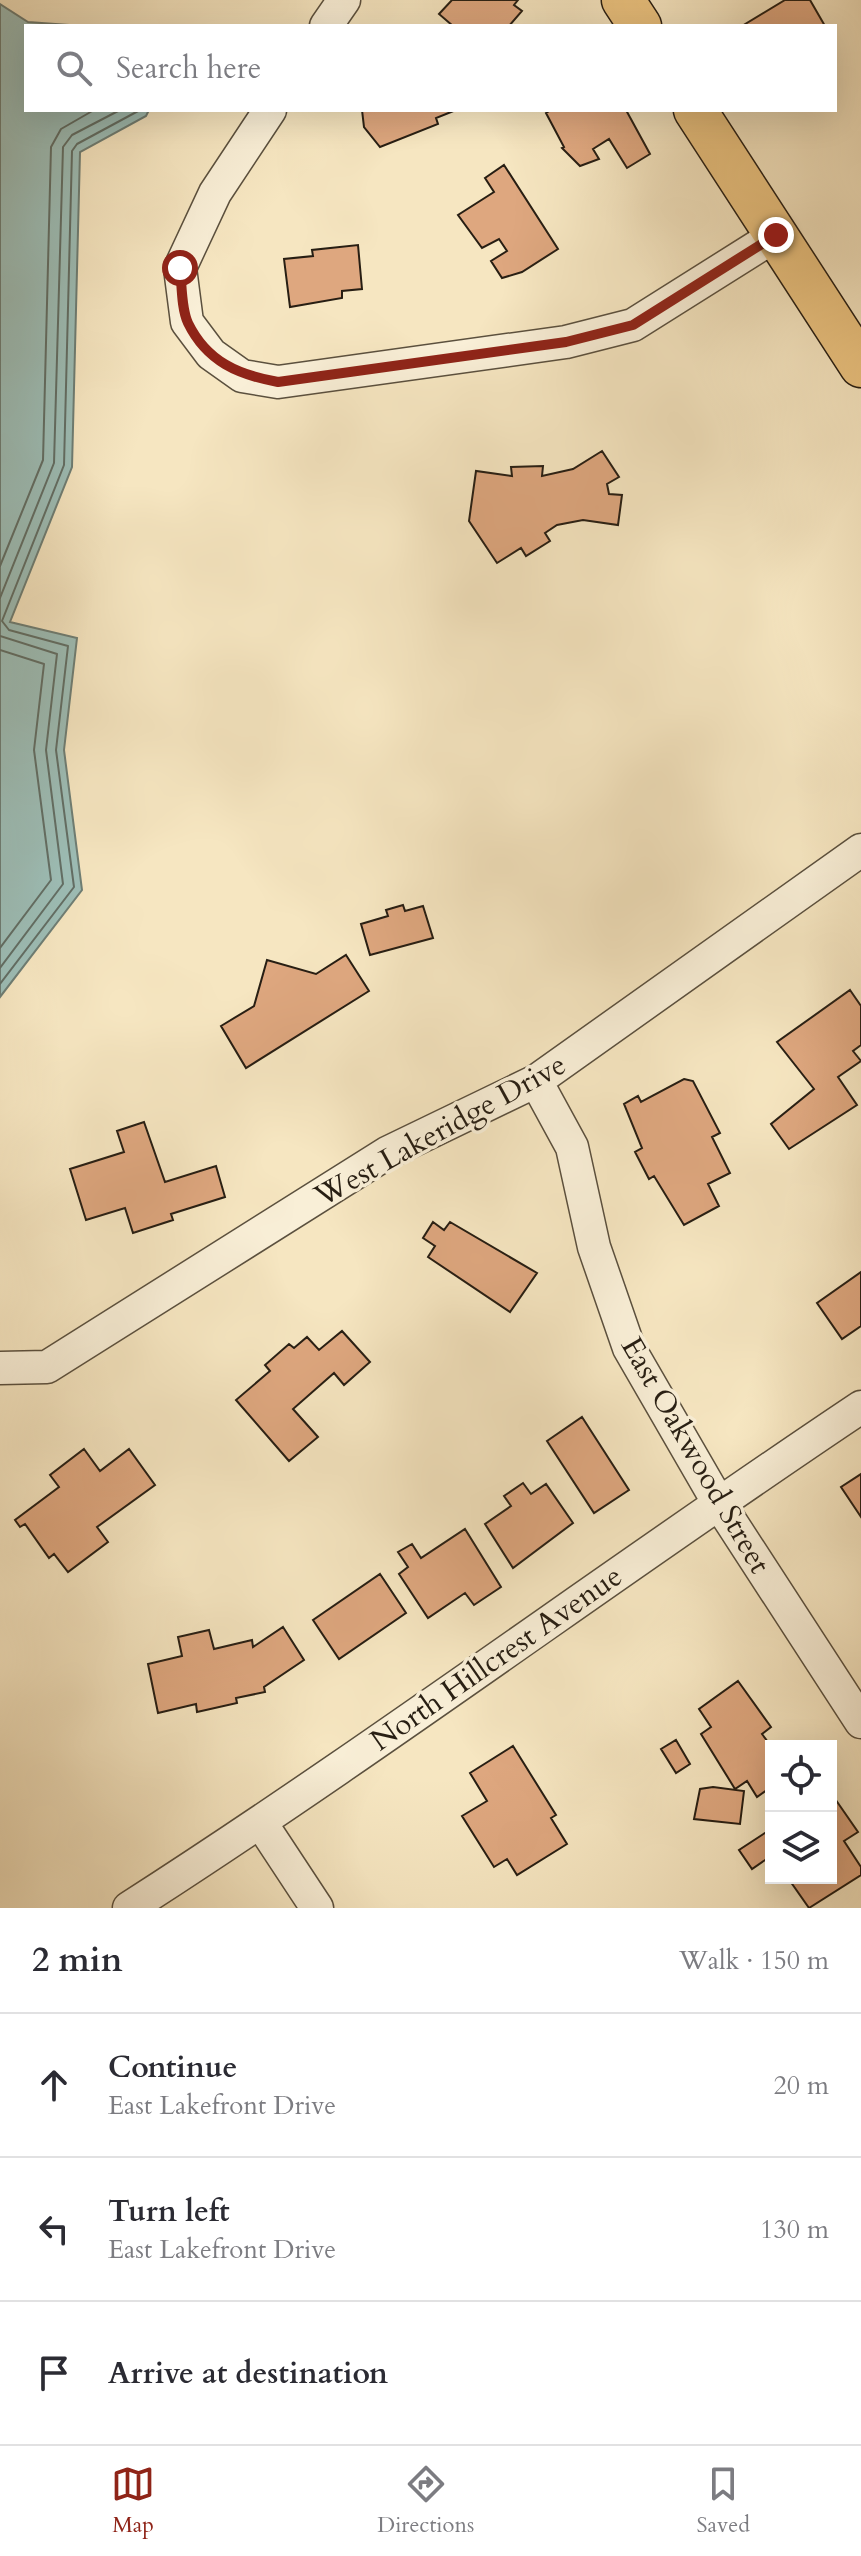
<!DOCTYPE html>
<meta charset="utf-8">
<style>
body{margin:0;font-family:Cardo,serif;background:#f2f2f3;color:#2b2b33}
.controls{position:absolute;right:24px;bottom:24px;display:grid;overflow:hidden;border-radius:0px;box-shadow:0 8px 32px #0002}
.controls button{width:72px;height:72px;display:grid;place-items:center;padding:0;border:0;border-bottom:2px solid #e1e1e2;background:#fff;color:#2b2b33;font:40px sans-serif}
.stop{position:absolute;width:24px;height:24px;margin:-18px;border:6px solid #8f2418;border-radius:50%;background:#fff}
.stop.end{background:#8f2418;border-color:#fff;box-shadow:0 2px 8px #0008}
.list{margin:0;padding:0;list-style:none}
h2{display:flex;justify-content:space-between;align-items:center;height:104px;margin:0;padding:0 32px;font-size:34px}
h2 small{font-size:26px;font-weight:400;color:#7c7c81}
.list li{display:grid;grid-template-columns:52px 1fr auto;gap:24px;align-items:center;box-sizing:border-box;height:144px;padding:0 32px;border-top:2px solid #e1e1e2}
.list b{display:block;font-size:30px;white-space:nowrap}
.list p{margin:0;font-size:26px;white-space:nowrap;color:#7c7c81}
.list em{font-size:26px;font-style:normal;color:#7c7c81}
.icon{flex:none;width:44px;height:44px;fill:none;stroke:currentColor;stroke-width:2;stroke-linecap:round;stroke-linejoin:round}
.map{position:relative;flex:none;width:861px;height:1908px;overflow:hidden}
.search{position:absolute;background:#fff;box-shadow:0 8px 32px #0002;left:24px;right:24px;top:24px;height:88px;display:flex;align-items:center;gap:20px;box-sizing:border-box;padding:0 28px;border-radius:0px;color:#7c7c81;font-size:30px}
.sheet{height:536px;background:#fff}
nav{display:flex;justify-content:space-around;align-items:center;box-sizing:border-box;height:112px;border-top:2px solid #e1e1e2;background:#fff;font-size:22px;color:#7c7c81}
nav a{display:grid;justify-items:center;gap:4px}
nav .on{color:#8f2418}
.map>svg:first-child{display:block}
.water{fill:#9dbeb7;stroke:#6e7e75;stroke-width:2}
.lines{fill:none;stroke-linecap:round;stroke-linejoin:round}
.shore{stroke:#626e65;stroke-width:2}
.building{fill:#dea77f;stroke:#271e13;stroke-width:2}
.minor-casing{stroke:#5b503e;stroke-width:35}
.major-casing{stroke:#271e13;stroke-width:45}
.minor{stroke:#f9efd7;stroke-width:32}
.major{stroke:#ebc380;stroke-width:42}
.route{stroke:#8f2418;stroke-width:10}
.labels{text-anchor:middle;stroke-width:7;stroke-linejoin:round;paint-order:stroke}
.street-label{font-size:30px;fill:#271e13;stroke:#f9efd7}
</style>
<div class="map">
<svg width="861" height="1908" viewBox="0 0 861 1908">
<rect width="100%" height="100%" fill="#f6e6c1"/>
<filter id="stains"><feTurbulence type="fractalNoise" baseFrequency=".0025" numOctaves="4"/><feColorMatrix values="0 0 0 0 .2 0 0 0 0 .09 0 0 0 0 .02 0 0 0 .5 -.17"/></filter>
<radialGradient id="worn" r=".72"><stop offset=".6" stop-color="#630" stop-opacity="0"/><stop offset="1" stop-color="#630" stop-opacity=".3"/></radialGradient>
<path class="water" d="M 0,4 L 28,22 L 83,26 L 26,26 L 26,110 L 149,110 L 146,116 L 80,152 L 72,467 L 10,622 L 77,638 L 64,750 L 82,890 L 0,997 Z"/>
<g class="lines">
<path class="shore" d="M 0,566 L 43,460 L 51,147 L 61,129 L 94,110
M 0,598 L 54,463 L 63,147 L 72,135 L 120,110
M 0,636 L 57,654 L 46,750 L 63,884 L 0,968
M 0,650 L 44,664 L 34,750 L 51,880 L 0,948
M 0,984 L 74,887 L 56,750 L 68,646 L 9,630 L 2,621 L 64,465 L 72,151 L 77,144 L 140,110"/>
</g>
<path class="building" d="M 452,0 L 518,0 L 514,5 L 522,11 L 509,26 L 453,26 L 439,14 Z
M 785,0 L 810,0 L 825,26 L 742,26 Z
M 362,110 L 456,110 L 436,118 L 438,124 L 380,147 L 364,127 Z
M 551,110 L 626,110 L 650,154 L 627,168 L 609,139 L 593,149 L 599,159 L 580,166 L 562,148 L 564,147 L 546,113 Z
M 504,165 L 558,249 L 522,272 L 502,278 L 491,261 L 507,251 L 499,239 L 482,248 L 458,215 L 494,192 L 485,178 Z
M 358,245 L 362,289 L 342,291 L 342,298 L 290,307 L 284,259 L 313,256 L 312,250 Z
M 602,451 L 619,477 L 607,484 L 609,494 L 622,495 L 618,525 L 583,520 L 557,525 L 545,533 L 550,541 L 526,556 L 521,548 L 497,563 L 469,521 L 476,471 L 512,476 L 511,467 L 543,466 L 542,476 L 573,469 Z
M 403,905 L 405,911 L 423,906 L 433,938 L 370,955 L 361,924 L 388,916 L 386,910 Z
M 346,955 L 369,991 L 246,1068 L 221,1026 L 254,1006 L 267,960 L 316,974 Z
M 850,990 L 861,1006 L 861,1045 L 853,1051 L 861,1061 L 838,1077 L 857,1105 L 789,1149 L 771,1124 L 814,1089 L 777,1042 Z
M 684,1079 L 693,1081 L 720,1133 L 712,1137 L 730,1173 L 708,1184 L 719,1206 L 684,1225 L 654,1176 L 649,1179 L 635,1152 L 642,1148 L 624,1104 L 638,1096 L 641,1102 Z
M 144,1122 L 165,1182 L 216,1166 L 225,1197 L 171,1214 L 173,1220 L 133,1233 L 125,1208 L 86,1220 L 70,1169 L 124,1152 L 117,1131 Z
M 433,1222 L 444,1230 L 450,1222 L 537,1273 L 510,1312 L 428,1257 L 435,1246 L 423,1238 Z
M 861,1272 L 861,1326 L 842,1339 L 817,1303 Z
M 342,1331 L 370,1362 L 344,1385 L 334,1373 L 293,1409 L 318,1437 L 289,1461 L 236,1400 L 270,1371 L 265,1365 L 289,1344 L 294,1348 L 307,1337 L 319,1350 Z
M 582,1417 L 629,1490 L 594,1513 L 547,1441 Z
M 84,1449 L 100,1471 L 129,1449 L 155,1485 L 97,1527 L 108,1542 L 68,1572 L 54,1554 L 49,1558 L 25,1524 L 20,1527 L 15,1520 L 59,1487 L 50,1475 Z
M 861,1474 L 861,1517 L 841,1487 Z
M 523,1483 L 531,1494 L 546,1484 L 573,1523 L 513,1568 L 485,1524 L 511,1506 L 504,1496 Z
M 465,1529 L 501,1587 L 474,1605 L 465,1593 L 428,1618 L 399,1574 L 408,1567 L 398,1552 L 412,1544 L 421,1558 Z
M 380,1574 L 406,1613 L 339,1659 L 313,1620 Z
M 283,1627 L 304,1660 L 264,1687 L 265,1692 L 236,1698 L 237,1703 L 197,1712 L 196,1704 L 158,1713 L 148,1664 L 182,1656 L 178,1637 L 209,1630 L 214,1649 L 252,1640 L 253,1647 Z
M 738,1681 L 771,1727 L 762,1734 L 771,1746 L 771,1787 L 757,1797 L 747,1781 L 735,1789 L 701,1734 L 711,1727 L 699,1709 Z
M 676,1740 L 690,1764 L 676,1773 L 661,1749 Z
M 513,1746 L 556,1815 L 551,1818 L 567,1844 L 517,1875 L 507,1859 L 494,1867 L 462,1816 L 487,1801 L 470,1773 Z
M 713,1787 L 744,1791 L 740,1824 L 694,1819 L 700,1789 Z
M 831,1793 L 858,1832 L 844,1841 L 861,1867 L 861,1875 L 809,1908 L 788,1878 L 831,1878 Z
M 771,1829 L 771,1856 L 752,1869 L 739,1850 Z"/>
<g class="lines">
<defs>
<path id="minor" d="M 326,26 L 344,0
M 270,110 L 215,193 L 180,268 L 187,322 L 211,354 L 242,376 L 278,382 L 566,342 L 633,325 L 776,235
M 536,1081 L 572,1147 L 594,1247 L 629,1348 L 718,1502 L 861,1722
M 0,1368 L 47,1367 L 387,1153 L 536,1081 L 861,850
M 261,1823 L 317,1908
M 129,1908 C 378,1748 615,1571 861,1407"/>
<path id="major" d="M 623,0 L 640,26
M 695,110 L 861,366"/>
</defs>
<use href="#minor" class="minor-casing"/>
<use href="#major" class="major-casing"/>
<use href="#minor" class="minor"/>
<use href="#major" class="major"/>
</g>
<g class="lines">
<path class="route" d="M 180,268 C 182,284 181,308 188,323 C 207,362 239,375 278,382 L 566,342 L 633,325 L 776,235"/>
</g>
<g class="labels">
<g class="street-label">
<text transform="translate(440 1130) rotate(-29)" y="10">West Lakeridge Drive</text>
<text transform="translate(696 1455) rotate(60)" y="10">East Oakwood Street</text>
<text transform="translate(496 1658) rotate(-35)" y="10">North Hillcrest Avenue</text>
</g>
</g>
<rect width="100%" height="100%" filter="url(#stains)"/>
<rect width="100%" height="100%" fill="url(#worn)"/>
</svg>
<div class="controls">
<button><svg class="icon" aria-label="locate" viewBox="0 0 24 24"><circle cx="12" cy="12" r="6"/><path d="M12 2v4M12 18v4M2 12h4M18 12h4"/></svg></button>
<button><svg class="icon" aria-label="layers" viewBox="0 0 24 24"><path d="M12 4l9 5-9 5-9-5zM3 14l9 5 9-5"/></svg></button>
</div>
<div class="stop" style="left:180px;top:268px"></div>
<div class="stop end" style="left:776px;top:235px"></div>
<div class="search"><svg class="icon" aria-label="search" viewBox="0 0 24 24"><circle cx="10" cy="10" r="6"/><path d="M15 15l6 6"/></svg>Search here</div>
</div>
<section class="sheet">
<h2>2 min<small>Walk · 150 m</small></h2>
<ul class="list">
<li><svg class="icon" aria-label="ahead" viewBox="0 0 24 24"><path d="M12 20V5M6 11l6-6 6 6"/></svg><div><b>Continue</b><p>East Lakefront Drive</p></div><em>20 m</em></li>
<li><svg class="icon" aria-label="left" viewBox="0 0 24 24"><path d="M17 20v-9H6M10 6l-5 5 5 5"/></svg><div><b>Turn left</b><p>East Lakefront Drive</p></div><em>130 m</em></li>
<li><svg class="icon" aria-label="arrive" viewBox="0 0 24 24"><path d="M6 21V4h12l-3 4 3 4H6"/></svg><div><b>Arrive at destination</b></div></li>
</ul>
</section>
<nav>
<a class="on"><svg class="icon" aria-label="map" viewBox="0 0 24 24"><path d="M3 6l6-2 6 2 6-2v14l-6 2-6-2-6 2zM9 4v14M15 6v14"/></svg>Map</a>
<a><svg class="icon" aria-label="directions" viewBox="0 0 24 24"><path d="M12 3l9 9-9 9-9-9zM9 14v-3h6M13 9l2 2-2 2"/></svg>Directions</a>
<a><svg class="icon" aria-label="saved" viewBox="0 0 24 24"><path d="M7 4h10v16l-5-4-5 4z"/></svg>Saved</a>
</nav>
